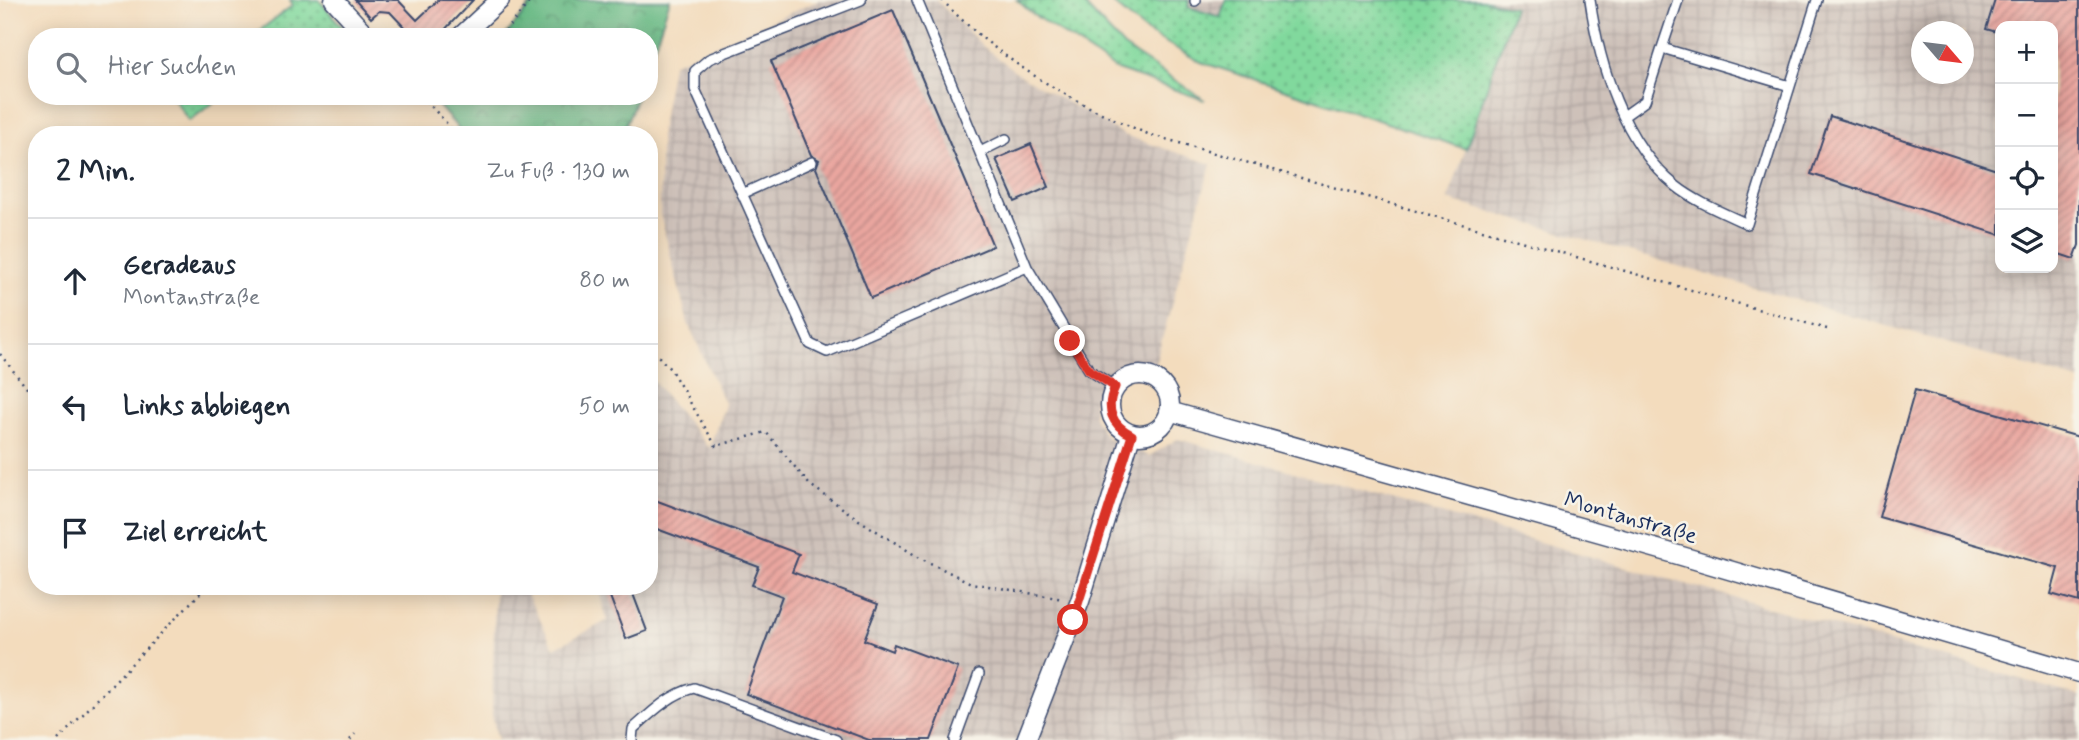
<!DOCTYPE html>
<html lang="de">
<meta charset="utf-8">
<style>
body{margin:0;font-family:Mynerve,sans-serif;background:#f6f6f7;color:#1f2937}
.controls{position:absolute;right:21px;top:21px;display:grid;overflow:hidden;border-radius:14px;box-shadow:0 4px 18px #0003}
.controls button{width:63px;height:63px;display:grid;place-items:center;padding:0;border:0;border-bottom:2px solid #e0e1e3;background:#fff;color:#1f2937;font:35px sans-serif}
.compass{position:absolute;left:1911px;top:21px;width:63px;height:63px;border-radius:50%;background:#fff;box-shadow:0 4px 18px #0003;rotate:118deg}
.stop{position:absolute;width:21px;height:21px;margin:-16px;border:5px solid #d93025;border-radius:50%;background:#fff}
.stop.end{background:#d93025;border-color:#fff;box-shadow:0 2px 7px #0008}
.list{margin:0;padding:0;list-style:none}
h2{display:flex;justify-content:space-between;align-items:center;height:91px;margin:0;padding:0 28px;font-size:30px}
h2 small{font-size:23px;font-weight:400;color:#747a83}
.list li{display:grid;grid-template-columns:46px 1fr auto;gap:21px;align-items:center;box-sizing:border-box;height:126px;padding:0 28px;border-top:2px solid #e0e1e3}
.list b{display:block;font-size:26px;white-space:nowrap}
.list p{margin:0;font-size:23px;white-space:nowrap;color:#747a83}
.list em{font-size:23px;font-style:normal;color:#747a83}
.icon{flex:none;width:38px;height:38px;fill:none;stroke:currentColor;stroke-width:2;stroke-linecap:round;stroke-linejoin:round}
.map{position:relative;flex:none;width:2079px;height:740px;overflow:hidden}
.search{position:absolute;background:#fff;box-shadow:0 4px 18px #0003;left:28px;top:28px;width:630px;height:77px;display:flex;align-items:center;gap:18px;box-sizing:border-box;padding:0 24px;border-radius:28px;color:#747a83;font-size:26px}
.panel{position:absolute;background:#fff;box-shadow:0 4px 18px #0003;left:28px;top:126px;width:630px;height:469px;border-radius:28px}
.map>svg:first-child{display:block}
.industrial{fill:url(#industrial-grid);fill-rule:evenodd}
.grass{fill:url(#grass-dots);stroke:#4e847e;stroke-width:2}
.forest{fill:url(#forest-crowns);stroke:#427471;stroke-width:2}
.building{fill:url(#building-hatch)}
.lines{fill:none;stroke-linecap:round;stroke-linejoin:round}
.lane-casing{stroke:#3b496c;stroke-width:12}
.street-casing{stroke:#3b496c;stroke-width:21}
.path{stroke:#3b496c;stroke-width:2.5;stroke-dasharray:2 5;stroke-linecap:butt}
.lane{stroke:#fff;stroke-width:9}
.street{stroke:#fff;stroke-width:18}
.route{stroke:#d93025;stroke-width:9}
.labels{text-anchor:middle;stroke-width:5;stroke-linejoin:round;paint-order:stroke}
.street-label{font-size:23px;fill:#1b2f5e;stroke:#f7f3e8}
</style>
<div class="map">
<svg width="2079" height="740" viewBox="0 0 2079 740">
<defs>
<pattern id="industrial-grid" width="8" height="8" patternUnits="userSpaceOnUse" patternTransform="scale(1.75)"><rect width="8" height="8" fill="#cec1b9"/><path d="M0 4h8M4 0v8" fill="none" stroke="#b0a6a1"/></pattern>
<pattern id="grass-dots" width="8" height="8" patternUnits="userSpaceOnUse" patternTransform="scale(1.75)"><rect width="8" height="8" fill="#81d99d"/><path d="M2 2h.1M6 6h.1" fill="none" stroke="#69b083" stroke-width="1.8" stroke-linecap="round"/></pattern>
<pattern id="forest-crowns" width="20" height="18" patternUnits="userSpaceOnUse" patternTransform="scale(1.75)"><rect width="20" height="18" fill="#68b984"/><path d="M2 6a3 3 0 1 1 6 0M12 15a3 3 0 1 1 6 0" fill="none" stroke="#55976f"/></pattern>
<pattern id="building-hatch" width="6" height="6" patternUnits="userSpaceOnUse" patternTransform="scale(1.75)"><rect width="6" height="6" fill="#eaa69f"/><path d="M-1 1l2-2M0 6l6-6M5 7l2-2" fill="none" stroke="#bd8885"/></pattern>
</defs>
<rect width="100%" height="100%" fill="#f7f3e8"/>
<filter id="ink" filterUnits="userSpaceOnUse"><feTurbulence type="fractalNoise" baseFrequency=".0143" numOctaves="2"/><feDisplacementMap in="SourceGraphic" scale="14" xChannelSelector="R" yChannelSelector="G"/><feConvolveMatrix kernelMatrix="1 2 1 2 8 2 1 2 1" color-interpolation-filters="sRGB"/></filter>
<filter id="wash" filterUnits="userSpaceOnUse"><feTurbulence type="fractalNoise" baseFrequency=".00686" numOctaves="4" result="noise"/><feDisplacementMap in="SourceGraphic" scale="28" xChannelSelector="R" yChannelSelector="G"/><feGaussianBlur stdDeviation="1.57" result="paint"/><feColorMatrix in="noise" values="0 0 0 0 0 0 0 0 0 0 0 0 0 0 0 0 0 1.4 0 .05"/><feComposite in="paint" operator="in"/></filter>
<g filter="url(#wash)">
<rect width="100%" height="100%" fill="#f3dcbd"/>
<path class="industrial" d="M 820,0 L 936,0 L 984,47 L 1020,75 L 1124,135 L 1211,164 L 1155,364 L 1140,361 L 1118,367 L 1094,398 L 1094,417 L 1107,438 L 1149,456 L 1178,439 L 2079,696 L 2079,740 L 498,740 L 492,716 L 495,586 L 523,586 L 554,648 L 607,621 L 598,586 L 649,586 L 649,376 L 709,448 L 725,405 L 688,323 L 660,215 L 660,133 L 672,64 Z
M 1189,0 L 1226,0 L 1220,17 L 1187,7 Z
M 1482,0 L 2079,0 L 2079,381 L 1448,200 L 1514,8 ZM 2000,26 L 2053,26 L 2053,268 L 2000,268 ZM 1922,32 L 1964,32 L 1964,74 L 1922,74 Z"/>
<path class="grass" d="M 290,0 L 319,0 L 351,37 L 317,37 L 305,33 L 299,37 L 251,37 L 293,5 Z
M 1017,0 L 1080,0 L 1124,47 L 1205,100 L 1117,70 L 1034,15 Z
M 1109,0 L 1189,0 L 1188,7 L 1220,17 L 1226,0 L 1482,0 L 1514,7 L 1466,149 L 1201,62 L 1147,32 Z
M 172,96 L 222,96 L 189,121 Z"/>
<path class="forest" d="M 535,0 L 670,0 L 649,62 L 649,37 L 504,37 Z
M 444,96 L 637,96 L 622,135 L 464,135 L 436,103 Z"/>
<g id="blocks">
<path class="building" d="M 355,0 L 398,0 L 417,20 L 438,0 L 473,0 L 438,37 L 400,37 L 407,30 L 390,12 L 379,11 L 371,18 Z
M 1995,0 L 2079,0 L 2079,245 L 2074,259 L 2053,252 L 2053,26 L 2000,26 L 2000,33 L 1986,29 Z
M 893,10 L 993,246 L 871,298 L 816,168 L 819,160 L 811,155 L 771,61 Z
M 1830,116 L 2000,171 L 2000,235 L 1811,174 Z
M 1031,144 L 1049,187 L 1015,202 L 996,159 Z
M 1915,390 L 2079,437 L 2079,602 L 2051,594 L 2058,568 L 1879,517 Z
M 655,500 L 799,554 L 792,572 L 878,604 L 864,640 L 892,651 L 894,644 L 958,668 L 931,740 L 869,740 L 746,694 L 782,596 L 752,585 L 759,567 L 649,526 Z
M 606,586 L 630,586 L 647,631 L 626,639 Z"/>
</g>
</g>
<g filter="url(#ink)">
<use href="#blocks" fill-opacity="0" stroke="#3b496c" stroke-width="2"/>
<g class="lines">
<defs>
<path id="lane" d="M 861,0 L 709,59 L 695,71 L 695,89 L 810,344 L 827,352 L 1027,267
M 917,0 L 1027,267 L 1089,370 L 1115,387
M 1590,0 C 1599,64 1623,144 1676,186 C 1696,202 1724,213 1747,224 L 1817,0
M 1195,1 L 1196,0
M 1662,48 L 1678,0
M 1624,116 L 1645,101 L 1662,48 L 1790,86
M 980,152 L 1006,139
M 742,194 L 812,162
M 632,740 L 633,729 C 652,712 670,694 694,688 L 836,740
M 955,740 L 979,674"/>
<path id="street" d="M 334,0 L 368,37
M 460,37 L 500,0
M1110 405a30 30 0 1 1 60 0a30 30 0 1 1-60 0Z
M 1169,411 L 1668,552 L 2079,673
M 1026,740 L 1080,601 L 1131,435"/>
</defs>
<use href="#lane" class="lane-casing"/>
<use href="#street" class="street-casing"/>
<path class="path" d="M 942,0 C 1000,61 1071,102 1148,134 L 1827,329
M 501,37 L 531,0
M 422,96 L 457,135
M 649,346 L 671,370 L 716,446 L 766,432 L 809,484 L 859,520 L 918,557 L 971,583 L 1063,599
M 0,354 L 37,401
M 58,740 L 202,591 L 214,586
M 350,740 L 355,734"/>
<use href="#lane" class="lane"/>
<use href="#street" class="street"/>
</g>
</g>
<g class="lines" filter="url(#ink)">
<path class="route" d="M 1070,341 L 1089,370 L 1115,387 C 1105,408 1111,425 1132,435 L 1073,620"/>
</g>
<g class="labels">
<g class="street-label">
<text transform="translate(1631 517) rotate(16)" y="8">Montanstraße</text>
</g>
</g>
</svg>
<div class="controls">
<button>+</button>
<button>−</button>
<button><svg class="icon" aria-label="locate" viewBox="0 0 24 24"><circle cx="12" cy="12" r="6"/><path d="M12 2v4M12 18v4M2 12h4M18 12h4"/></svg></button>
<button><svg class="icon" aria-label="layers" viewBox="0 0 24 24"><path d="M12 4l9 5-9 5-9-5zM3 14l9 5 9-5"/></svg></button>
</div>
<svg class="compass" viewBox="-18 -18 36 36"><path d="M0-13l5 13h-10z" fill="#e53935"/><path d="M0 13l5-13h-10z" fill="#747a83"/></svg>
<div class="stop" style="left:1073px;top:620px"></div>
<div class="stop end" style="left:1070px;top:341px"></div>
<div class="search"><svg class="icon" aria-label="search" viewBox="0 0 24 24"><circle cx="10" cy="10" r="6"/><path d="M15 15l6 6"/></svg>Hier suchen</div>
<section class="panel">
<h2>2 Min.<small>Zu Fuß · 130 m</small></h2>
<ul class="list">
<li><svg class="icon" aria-label="ahead" viewBox="0 0 24 24"><path d="M12 20V5M6 11l6-6 6 6"/></svg><div><b>Geradeaus</b><p>Montanstraße</p></div><em>80 m</em></li>
<li><svg class="icon" aria-label="left" viewBox="0 0 24 24"><path d="M17 20v-9H6M10 6l-5 5 5 5"/></svg><div><b>Links abbiegen</b></div><em>50 m</em></li>
<li><svg class="icon" aria-label="arrive" viewBox="0 0 24 24"><path d="M6 21V4h12l-3 4 3 4H6"/></svg><div><b>Ziel erreicht</b></div></li>
</ul>
</section>
</div>
